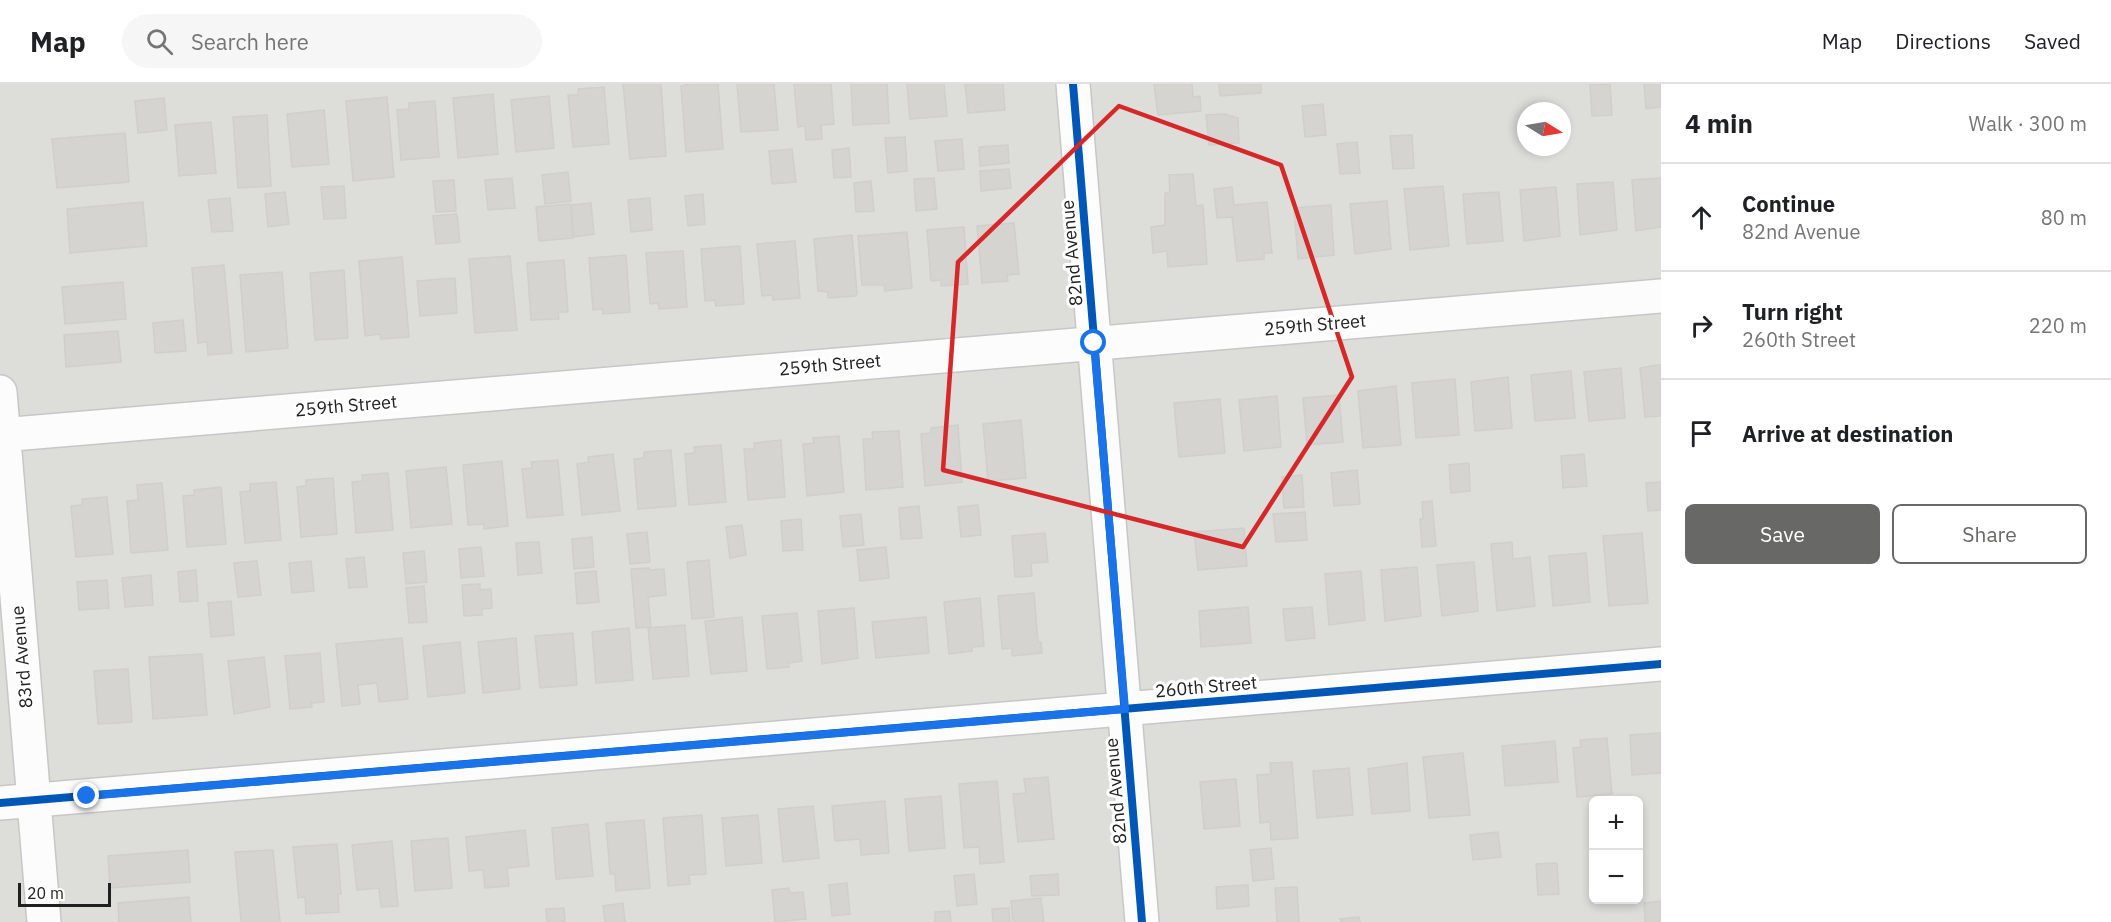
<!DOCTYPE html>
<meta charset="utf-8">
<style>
body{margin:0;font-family:"IBM Plex Sans",sans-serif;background:#f6f6f6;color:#202124}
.controls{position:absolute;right:18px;bottom:18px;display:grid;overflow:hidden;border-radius:9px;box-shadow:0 3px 9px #0003}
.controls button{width:54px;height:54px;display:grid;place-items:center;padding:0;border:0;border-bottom:2px solid #e0e0e0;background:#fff;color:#202124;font:30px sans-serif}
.compass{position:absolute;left:1517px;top:18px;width:54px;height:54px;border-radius:50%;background:#fff;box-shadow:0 3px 9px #0003;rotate:101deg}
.scale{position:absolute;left:18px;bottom:15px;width:93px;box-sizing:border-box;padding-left:6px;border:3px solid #202020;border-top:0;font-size:16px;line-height:21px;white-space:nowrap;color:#202020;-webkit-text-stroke:4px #fff;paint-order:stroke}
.stop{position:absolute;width:18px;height:18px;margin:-14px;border:4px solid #1a73e8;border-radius:50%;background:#fff}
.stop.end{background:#1a73e8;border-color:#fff;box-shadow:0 2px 6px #0008}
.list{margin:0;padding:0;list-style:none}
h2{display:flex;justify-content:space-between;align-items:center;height:78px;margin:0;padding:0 24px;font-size:26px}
h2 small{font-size:20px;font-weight:400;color:#757577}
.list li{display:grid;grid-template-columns:39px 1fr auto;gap:18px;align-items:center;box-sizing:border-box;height:108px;padding:0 24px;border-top:2px solid #e0e0e0}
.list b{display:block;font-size:22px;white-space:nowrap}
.list p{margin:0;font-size:20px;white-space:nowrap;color:#757577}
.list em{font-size:20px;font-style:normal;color:#757577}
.actions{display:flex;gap:12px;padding:18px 24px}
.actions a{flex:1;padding:14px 0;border:2px solid #686866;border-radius:9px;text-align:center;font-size:21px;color:#686866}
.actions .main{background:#686866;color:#fff}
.icon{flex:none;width:33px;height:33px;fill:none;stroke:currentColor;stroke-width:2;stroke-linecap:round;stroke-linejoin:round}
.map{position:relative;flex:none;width:1661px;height:838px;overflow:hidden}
header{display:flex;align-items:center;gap:36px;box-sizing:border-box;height:84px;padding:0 30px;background:#fff;border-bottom:2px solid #e0e0e0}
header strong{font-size:28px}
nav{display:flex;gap:33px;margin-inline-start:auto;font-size:21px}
.search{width:420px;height:54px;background:#f6f6f6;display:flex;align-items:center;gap:15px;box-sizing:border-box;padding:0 21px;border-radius:33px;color:#757577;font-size:22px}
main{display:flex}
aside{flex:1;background:#fff}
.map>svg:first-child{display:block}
.residential{fill:#ddddda;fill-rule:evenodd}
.building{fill:#d5d4d0;stroke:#d1cfca;stroke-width:1.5}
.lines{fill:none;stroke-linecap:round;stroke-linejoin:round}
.minor-casing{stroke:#c7c7c5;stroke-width:36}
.minor{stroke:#fcfcfc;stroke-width:33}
.cycleway-casing{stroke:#fff;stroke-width:11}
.cycleway{stroke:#0057b8;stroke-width:8}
.route{stroke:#1a73e8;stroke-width:8}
.marked{fill:none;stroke:#d62828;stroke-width:4.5;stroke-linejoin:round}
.labels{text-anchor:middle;stroke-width:6;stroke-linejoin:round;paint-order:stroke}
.street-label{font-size:18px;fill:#202020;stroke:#fff}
</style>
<header>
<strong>Map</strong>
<div class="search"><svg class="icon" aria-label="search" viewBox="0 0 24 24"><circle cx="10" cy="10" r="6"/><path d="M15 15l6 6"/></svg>Search here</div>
<nav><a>Map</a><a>Directions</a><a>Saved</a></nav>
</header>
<main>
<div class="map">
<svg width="1661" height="838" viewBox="0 0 1661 838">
<rect width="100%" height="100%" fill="#eeeee9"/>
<path class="residential" d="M 0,0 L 1661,0 L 1661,838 L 0,838 ZM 1526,27 L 1562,27 L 1562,63 L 1526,63 ZM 1594,716 L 1638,716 L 1638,816 L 1594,816 Z"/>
<path class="building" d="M 623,0 L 661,0 L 666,72 L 630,75 Z
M 690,0 L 718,0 L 723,65 L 686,68 L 681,2 Z
M 737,0 L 774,0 L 778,46 L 741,48 Z
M 794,0 L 831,0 L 834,40 L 821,41 L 822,55 L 806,56 L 805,42 L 798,43 Z
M 851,0 L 887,0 L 889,39 L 853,41 Z
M 907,0 L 944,0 L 947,32 L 910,35 Z
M 965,0 L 1003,0 L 1005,26 L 968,29 Z
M 1154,0 L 1192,0 L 1193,13 L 1200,12 L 1201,27 L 1158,31 Z
M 1219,0 L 1261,0 L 1261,9 L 1220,12 Z
M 1610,0 L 1612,31 L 1592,32 L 1590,1 Z
M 1644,0 L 1661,0 L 1661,23 L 1646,25 Z
M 604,3 L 609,60 L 573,63 L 568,11 L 578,11 L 578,5 Z
M 493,10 L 498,70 L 458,74 L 453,14 Z
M 549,12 L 554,64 L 516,68 L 511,16 Z
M 387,13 L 394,93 L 353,97 L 346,17 Z
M 164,14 L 167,46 L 138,49 L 135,17 Z
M 435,17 L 439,73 L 401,76 L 397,26 L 409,25 L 409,19 Z
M 1323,20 L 1326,51 L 1305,53 L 1302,22 Z
M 324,26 L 329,80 L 292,83 L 287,30 Z
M 1224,30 L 1238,34 L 1239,59 L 1209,61 L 1206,31 Z
M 267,31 L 271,102 L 238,104 L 233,33 Z
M 211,38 L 216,89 L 179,92 L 175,41 Z
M 125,49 L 129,98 L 57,104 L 52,55 Z
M 1412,51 L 1414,84 L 1393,85 L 1390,52 Z
M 905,53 L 907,87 L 888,89 L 885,54 Z
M 962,55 L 964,85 L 938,87 L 935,57 Z
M 1357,58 L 1360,89 L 1340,90 L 1337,60 Z
M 1008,61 L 1009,79 L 980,82 L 979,63 Z
M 849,64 L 851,93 L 834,94 L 832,66 Z
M 792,65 L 796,98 L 772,100 L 769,67 Z
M 1009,85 L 1011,104 L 981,107 L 980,87 Z
M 568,88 L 571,117 L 545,120 L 542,91 Z
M 1193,90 L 1196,122 L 1203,121 L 1207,180 L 1168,183 L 1167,167 L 1153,169 L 1151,143 L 1165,141 L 1165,109 L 1170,108 L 1169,91 Z
M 512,94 L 515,124 L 488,126 L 485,96 Z
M 934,94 L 937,125 L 916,127 L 914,95 Z
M 1661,94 L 1661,143 L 1636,147 L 1632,96 Z
M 454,96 L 456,127 L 436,128 L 433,97 Z
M 871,97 L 874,127 L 856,128 L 854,99 Z
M 1613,98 L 1617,146 L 1580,151 L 1577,100 Z
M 344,102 L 346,134 L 324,135 L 321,103 Z
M 1443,102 L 1449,162 L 1410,166 L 1404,105 Z
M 1232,103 L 1234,121 L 1267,118 L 1272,169 L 1264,169 L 1264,175 L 1237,177 L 1232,133 L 1217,134 L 1214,105 Z
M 1556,103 L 1560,152 L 1524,157 L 1520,106 Z
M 285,108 L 289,140 L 268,143 L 265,110 Z
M 1499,108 L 1503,157 L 1467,160 L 1463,110 Z
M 703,110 L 705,140 L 688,142 L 685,112 Z
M 230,114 L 233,147 L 212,148 L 208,116 Z
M 650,114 L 652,146 L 631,148 L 628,116 Z
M 1387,117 L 1391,165 L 1355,170 L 1350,120 Z
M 143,118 L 147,162 L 70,169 L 67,125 Z
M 591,119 L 594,150 L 574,153 L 571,121 Z
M 570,120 L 573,154 L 539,157 L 536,123 Z
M 1331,121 L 1334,171 L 1298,175 L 1294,124 Z
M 457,130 L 460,158 L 436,160 L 433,132 Z
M 1014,139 L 1019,190 L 1007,191 L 1008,197 L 982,199 L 977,142 Z
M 964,143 L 968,200 L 941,202 L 941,196 L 931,197 L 927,146 Z
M 907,148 L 912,204 L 885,207 L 884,201 L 862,201 L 858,152 Z
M 852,151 L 857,209 L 856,212 L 828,214 L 828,208 L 818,207 L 814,155 Z
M 795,157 L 800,214 L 773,216 L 772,211 L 762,212 L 757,160 Z
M 740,162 L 744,220 L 716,222 L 715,216 L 705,217 L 701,165 Z
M 683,167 L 687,223 L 659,225 L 658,219 L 650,220 L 646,169 Z
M 626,171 L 630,228 L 603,230 L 603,225 L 593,226 L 589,174 Z
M 510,172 L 517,246 L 475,249 L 469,175 Z
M 402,173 L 409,253 L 381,255 L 380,250 L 365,252 L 359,177 Z
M 564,176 L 568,228 L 558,228 L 559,235 L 531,236 L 527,179 Z
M 224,181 L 232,269 L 208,271 L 207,258 L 198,259 L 192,184 Z
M 344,186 L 348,254 L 315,256 L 310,189 Z
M 282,188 L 288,264 L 246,268 L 240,191 Z
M 455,194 L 457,229 L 420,232 L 417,197 Z
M 123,198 L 126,235 L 65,240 L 62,203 Z
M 183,236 L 186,267 L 155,269 L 153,239 Z
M 118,247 L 121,278 L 66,283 L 64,251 Z
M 1657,281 L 1661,281 L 1661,332 L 1645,333 L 1640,284 Z
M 1621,284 L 1625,334 L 1589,337 L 1584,288 Z
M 1571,287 L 1575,334 L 1535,337 L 1531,291 Z
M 1508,293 L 1512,344 L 1475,347 L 1471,298 Z
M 1455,295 L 1459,351 L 1416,354 L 1412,299 Z
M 1396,302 L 1401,361 L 1363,364 L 1358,307 Z
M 1339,311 L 1343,358 L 1307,361 L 1303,314 Z
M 1277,312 L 1281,363 L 1244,367 L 1239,316 Z
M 1220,315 L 1225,369 L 1179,373 L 1174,319 Z
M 1021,336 L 1026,394 L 988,397 L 983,340 Z
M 958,341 L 962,398 L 925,402 L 921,350 L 931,349 L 931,344 Z
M 899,347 L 903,403 L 866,406 L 863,355 L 873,355 L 872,348 Z
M 839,352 L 844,408 L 807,412 L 803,360 L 814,359 L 813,354 Z
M 781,356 L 785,413 L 748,416 L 744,365 L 754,365 L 754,359 Z
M 721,361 L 726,418 L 689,421 L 685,370 L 695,369 L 694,363 Z
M 671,366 L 676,422 L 638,425 L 634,375 L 644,374 L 644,368 Z
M 613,370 L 620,427 L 582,431 L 577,380 L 589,378 L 588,373 Z
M 1584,370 L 1587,402 L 1563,404 L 1561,372 Z
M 558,376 L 563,431 L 527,434 L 522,385 L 532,384 L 531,378 Z
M 502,377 L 508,442 L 484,445 L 484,440 L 468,441 L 463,381 Z
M 1469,379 L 1470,407 L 1451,409 L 1449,381 Z
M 446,383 L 452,440 L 411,444 L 406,387 Z
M 1357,386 L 1360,420 L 1334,422 L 1331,389 Z
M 388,389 L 393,446 L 356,449 L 352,398 L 363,397 L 362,391 Z
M 1302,391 L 1304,423 L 1284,424 L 1282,393 Z
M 333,394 L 337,450 L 301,453 L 297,403 L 306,402 L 306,396 Z
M 276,398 L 281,456 L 245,459 L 240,408 L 250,407 L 250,400 Z
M 1661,398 L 1661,426 L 1648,427 L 1646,399 Z
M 162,399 L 168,466 L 131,469 L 127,417 L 138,416 L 137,401 Z
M 221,403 L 226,460 L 187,463 L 183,412 L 194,411 L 194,406 Z
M 107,413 L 113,470 L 76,473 L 71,422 L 82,421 L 82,415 Z
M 1432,417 L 1436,462 L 1422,463 L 1420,435 L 1423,435 L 1422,418 Z
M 978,421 L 981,451 L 961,453 L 958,423 Z
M 919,422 L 922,454 L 901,455 L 899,424 Z
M 1305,428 L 1307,456 L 1276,458 L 1273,430 Z
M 861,430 L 864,461 L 843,463 L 840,432 Z
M 801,435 L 803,466 L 783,467 L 781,437 Z
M 742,441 L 746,471 L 730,474 L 726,443 Z
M 1244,444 L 1247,482 L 1198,486 L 1194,448 Z
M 647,448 L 650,478 L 630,480 L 627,450 Z
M 1045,449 L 1048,478 L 1031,479 L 1032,492 L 1015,493 L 1012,452 Z
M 1642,449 L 1648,519 L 1609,522 L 1603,452 Z
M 592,453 L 594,483 L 574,485 L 572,455 Z
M 539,458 L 542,489 L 518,491 L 516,459 Z
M 1512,458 L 1513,475 L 1530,473 L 1535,522 L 1497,527 L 1491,460 Z
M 481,463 L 484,492 L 461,494 L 459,465 Z
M 886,463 L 889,494 L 860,497 L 857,466 Z
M 424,467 L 427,498 L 406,500 L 403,469 Z
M 1586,469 L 1590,518 L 1553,522 L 1549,472 Z
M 364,473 L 367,503 L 349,504 L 346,475 Z
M 709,476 L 714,533 L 692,535 L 687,478 Z
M 257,477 L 261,511 L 238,513 L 234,479 Z
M 311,477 L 314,507 L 292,509 L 289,479 Z
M 1474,478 L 1478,527 L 1442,532 L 1437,481 Z
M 1417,483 L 1421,532 L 1385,537 L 1381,486 Z
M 649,484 L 650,486 L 664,485 L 666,511 L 648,513 L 651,543 L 636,544 L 631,485 Z
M 196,486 L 198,517 L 180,518 L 178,488 Z
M 596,487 L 599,518 L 577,520 L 575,489 Z
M 1361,487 L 1365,536 L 1329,541 L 1325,490 Z
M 151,491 L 153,521 L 125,523 L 122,494 Z
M 107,496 L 109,524 L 79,526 L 77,498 Z
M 480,500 L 480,506 L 491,505 L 492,524 L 482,525 L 482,531 L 464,532 L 462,501 Z
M 424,502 L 427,538 L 409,539 L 406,504 Z
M 1034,509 L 1038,558 L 1041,558 L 1042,569 L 1012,572 L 1012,564 L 1002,565 L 998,512 Z
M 980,514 L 984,562 L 972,563 L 972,567 L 949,570 L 944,518 Z
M 231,517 L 234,551 L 211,553 L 208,519 Z
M 1248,523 L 1251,559 L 1201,563 L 1199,527 Z
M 1312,523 L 1315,554 L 1286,557 L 1283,525 Z
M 854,524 L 858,574 L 822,580 L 818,527 Z
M 797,529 L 802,577 L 788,579 L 789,583 L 767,585 L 762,532 Z
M 742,533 L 747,587 L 711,590 L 705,537 Z
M 926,533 L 929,569 L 876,574 L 872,538 Z
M 685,541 L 689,592 L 653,595 L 648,544 Z
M 629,544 L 633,596 L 596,599 L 592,548 Z
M 573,549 L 577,601 L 540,604 L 535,552 Z
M 402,554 L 408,615 L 379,618 L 377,599 L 358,601 L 360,620 L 342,622 L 336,560 Z
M 516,554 L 520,605 L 483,609 L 478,558 Z
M 460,558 L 465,609 L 428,613 L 423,562 Z
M 320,569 L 324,618 L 311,619 L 312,623 L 290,625 L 285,572 Z
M 202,570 L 207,631 L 153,635 L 149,573 Z
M 264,573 L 270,623 L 234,630 L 228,577 Z
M 128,585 L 132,638 L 98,640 L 94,587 Z
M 1661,649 L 1661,689 L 1632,691 L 1630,651 Z
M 1607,654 L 1612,710 L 1577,713 L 1573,664 L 1581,663 L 1580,656 Z
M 1555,657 L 1558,698 L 1505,702 L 1502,662 Z
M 1463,669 L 1470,731 L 1429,734 L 1423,673 Z
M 1292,678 L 1298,754 L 1271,756 L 1270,738 L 1260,739 L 1257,691 L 1271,690 L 1270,679 Z
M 1407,679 L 1410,727 L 1372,730 L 1368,685 Z
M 1349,684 L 1353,731 L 1317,734 L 1313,687 Z
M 1048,693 L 1054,755 L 1018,758 L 1013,710 L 1026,709 L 1024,695 Z
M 1236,695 L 1240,742 L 1204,745 L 1200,698 Z
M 997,697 L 1004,778 L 980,780 L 979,763 L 964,764 L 959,700 Z
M 941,712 L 945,764 L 909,767 L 905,715 Z
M 885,717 L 889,769 L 861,771 L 860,755 L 835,757 L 832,722 Z
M 813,722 L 819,774 L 783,778 L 778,725 Z
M 702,731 L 706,790 L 689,791 L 690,800 L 668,802 L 663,734 Z
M 758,731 L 762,779 L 726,782 L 722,734 Z
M 644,736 L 650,804 L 616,807 L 615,790 L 610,790 L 606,739 Z
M 588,740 L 593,792 L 556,795 L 552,744 Z
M 525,746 L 529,782 L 507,784 L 509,802 L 485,804 L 483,786 L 469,787 L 466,753 Z
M 1498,748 L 1501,773 L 1473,776 L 1470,751 Z
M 448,754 L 452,804 L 415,807 L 411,757 Z
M 392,757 L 398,822 L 381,823 L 379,804 L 357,806 L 352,761 Z
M 337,760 L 341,810 L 338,810 L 339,828 L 306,830 L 305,813 L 298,814 L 293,763 Z
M 1271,764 L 1274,795 L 1253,797 L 1250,766 Z
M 188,766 L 190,798 L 110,804 L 108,772 Z
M 273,766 L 280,838 L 241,838 L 235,768 Z
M 1557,779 L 1559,810 L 1538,811 L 1536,780 Z
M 974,790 L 977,820 L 957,822 L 954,792 Z
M 1058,790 L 1059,811 L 1032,812 L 1030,792 Z
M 847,799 L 850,830 L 832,832 L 829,801 Z
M 1248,801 L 1249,822 L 1217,825 L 1216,803 Z
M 1297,803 L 1299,838 L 1277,838 L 1275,804 Z
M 789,804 L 790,809 L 803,808 L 806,835 L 775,838 L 772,806 Z
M 189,813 L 191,838 L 119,838 L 118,819 Z
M 1041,814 L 1044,838 L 1013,838 L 1011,817 Z
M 1661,817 L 1661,838 L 1645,838 L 1644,819 Z
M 623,819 L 625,838 L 605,838 L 603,822 Z
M 564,824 L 565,838 L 547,838 L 546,825 Z
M 1009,824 L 1010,838 L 993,838 L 992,825 Z
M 950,827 L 951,838 L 935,838 L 935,828 Z
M 1359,833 L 1360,838 L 1341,838 L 1340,835 Z"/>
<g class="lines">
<defs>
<path id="minor" d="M 1073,0 L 1142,838
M 0,308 L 44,838
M 0,351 L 1661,212
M 0,719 L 1661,580"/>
</defs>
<use href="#minor" class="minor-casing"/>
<use href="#minor" class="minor"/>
<defs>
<path id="cycleway" d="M 1073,0 L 1142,838
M 0,719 L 1661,580"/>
</defs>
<use href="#cycleway" class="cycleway-casing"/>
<use href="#cycleway" class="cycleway"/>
</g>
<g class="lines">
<path class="route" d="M 87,712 L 1125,625 L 1094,259"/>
</g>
<path class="marked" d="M 1119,22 L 1281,81 L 1352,293 L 1243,463 L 943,386 L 958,178 Z"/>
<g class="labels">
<g class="street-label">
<text transform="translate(1072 169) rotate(-95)" y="6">82nd Avenue</text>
<text transform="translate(1315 241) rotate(-5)" y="6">259th Street</text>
<text transform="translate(830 281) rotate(-5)" y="6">259th Street</text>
<text transform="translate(346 322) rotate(-5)" y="6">259th Street</text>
<text transform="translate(22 573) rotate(-95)" y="6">83rd Avenue</text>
<text transform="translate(1206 603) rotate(-5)" y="6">260th Street</text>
<text transform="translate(1116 707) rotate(-95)" y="6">82nd Avenue</text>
</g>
</g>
</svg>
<div class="controls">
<button>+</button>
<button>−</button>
</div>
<svg class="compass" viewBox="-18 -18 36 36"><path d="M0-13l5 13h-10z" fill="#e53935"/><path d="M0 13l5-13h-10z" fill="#757577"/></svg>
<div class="scale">20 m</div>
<div class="stop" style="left:1094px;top:259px"></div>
<div class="stop end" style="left:87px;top:712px"></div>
</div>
<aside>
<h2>4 min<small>Walk · 300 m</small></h2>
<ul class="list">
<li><svg class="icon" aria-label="ahead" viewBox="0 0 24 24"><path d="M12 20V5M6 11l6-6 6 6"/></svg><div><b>Continue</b><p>82nd Avenue</p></div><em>80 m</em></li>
<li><svg class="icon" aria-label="right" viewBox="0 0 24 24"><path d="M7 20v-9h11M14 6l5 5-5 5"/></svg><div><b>Turn right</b><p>260th Street</p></div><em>220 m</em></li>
<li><svg class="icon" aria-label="arrive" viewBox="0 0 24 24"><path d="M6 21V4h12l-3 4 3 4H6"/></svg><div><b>Arrive at destination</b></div></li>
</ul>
<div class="actions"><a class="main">Save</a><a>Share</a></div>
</aside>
</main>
